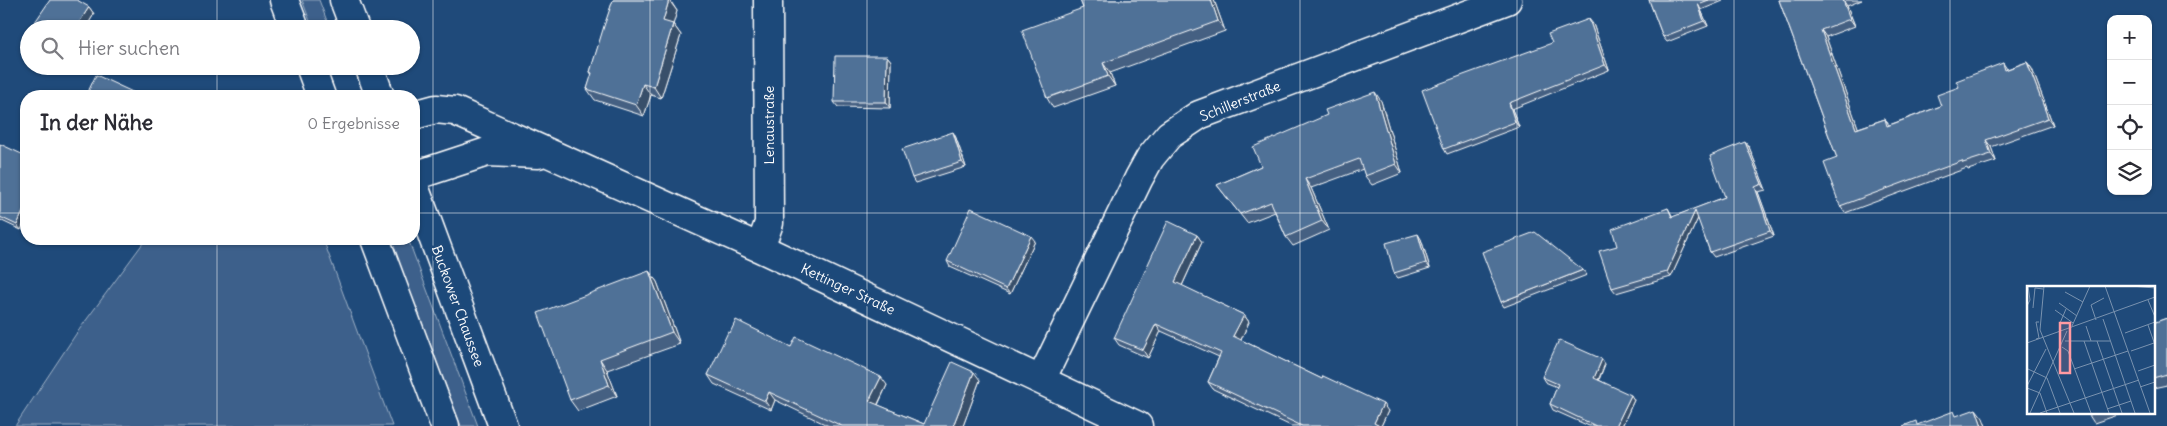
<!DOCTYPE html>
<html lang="de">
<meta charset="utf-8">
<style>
body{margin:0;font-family:Delius,sans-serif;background:#f2f2f3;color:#2b2b33}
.controls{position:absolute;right:15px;top:15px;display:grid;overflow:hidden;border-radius:10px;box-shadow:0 1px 4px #0004}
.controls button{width:45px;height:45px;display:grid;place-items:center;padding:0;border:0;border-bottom:1px solid #e1e1e2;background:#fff;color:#2b2b33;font:25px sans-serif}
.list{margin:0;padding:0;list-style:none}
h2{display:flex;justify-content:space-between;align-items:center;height:65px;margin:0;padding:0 20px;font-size:21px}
h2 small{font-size:16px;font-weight:400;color:#7c7c81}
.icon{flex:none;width:28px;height:28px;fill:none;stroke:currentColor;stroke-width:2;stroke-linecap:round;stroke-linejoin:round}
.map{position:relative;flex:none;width:2167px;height:426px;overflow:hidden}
.search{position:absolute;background:#fff;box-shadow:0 1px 4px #0004;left:20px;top:20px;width:400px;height:55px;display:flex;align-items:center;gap:12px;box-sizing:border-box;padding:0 18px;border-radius:28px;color:#7c7c81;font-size:19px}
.panel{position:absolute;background:#fff;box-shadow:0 1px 4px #0004;left:20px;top:90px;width:400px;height:155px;border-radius:20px}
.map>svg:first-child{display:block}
.green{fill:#3c618b;stroke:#9eb0c5}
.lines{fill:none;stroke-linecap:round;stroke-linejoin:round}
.minor-casing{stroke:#fff;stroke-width:31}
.major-casing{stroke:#fff;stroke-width:31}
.minor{stroke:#1f4a7a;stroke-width:28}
.major{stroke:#1f4a7a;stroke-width:28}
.wall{fill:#456182;stroke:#fff}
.shaded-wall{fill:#384f6a;stroke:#fff}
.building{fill:#507197;stroke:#fff}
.grid{fill:none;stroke:#fff;stroke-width:1;stroke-opacity:0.55}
.labels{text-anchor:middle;stroke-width:5;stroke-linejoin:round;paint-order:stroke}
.street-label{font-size:14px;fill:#fff;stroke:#1f4a7a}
.inset-road{fill:none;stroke:#7992af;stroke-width:1}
.view{fill:#ff9aa2;fill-opacity:0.15;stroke:#ff9aa2;stroke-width:2.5}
.inset-edge{fill:none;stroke:#fff;stroke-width:2.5}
</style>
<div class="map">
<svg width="2167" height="426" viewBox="0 0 2167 426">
<rect width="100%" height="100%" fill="#1f4a7a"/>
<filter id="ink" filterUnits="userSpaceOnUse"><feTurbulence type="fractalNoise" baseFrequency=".02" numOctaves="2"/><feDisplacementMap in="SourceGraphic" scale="10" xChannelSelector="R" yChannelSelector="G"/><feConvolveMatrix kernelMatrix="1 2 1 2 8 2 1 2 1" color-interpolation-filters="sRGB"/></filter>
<g filter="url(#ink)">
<path class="green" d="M 302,0 L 319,0 L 330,29 L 313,29 Z
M 146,239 L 323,239 L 392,426 L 15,426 L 76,334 Z
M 390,239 L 408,239 L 478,426 L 461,426 Z"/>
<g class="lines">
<defs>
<path id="minor" d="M 414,115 L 436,109 L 455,111 L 760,248 L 1138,426
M 414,176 L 487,152 L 538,154
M 760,248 L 769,223 L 768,0
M 1041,380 L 1139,178 L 1150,158 L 1169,135 L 1199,115 L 1507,0"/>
<path id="major" d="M 284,0 L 295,29
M 344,0 L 355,29
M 310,66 L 321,96
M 369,66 L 380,96
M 414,186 L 503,426
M 375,239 L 445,426"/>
</defs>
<use href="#minor" class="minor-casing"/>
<use href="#major" class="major-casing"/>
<use href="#minor" class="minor"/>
<use href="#major" class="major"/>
</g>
<path class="wall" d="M 613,0 L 670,0 L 677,11 L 673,24 L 681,35 L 661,98 L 651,95 L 644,116 L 595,100 L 587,89 L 592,75 L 590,72 Z
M 1080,0 L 1214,0 L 1225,31 L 1110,73 L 1115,86 L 1053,108 L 1047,98 L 1083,8 Z
M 1649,0 L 1723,0 L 1723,1 L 1701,10 L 1708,26 L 1667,42 L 1663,37 Z
M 1779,0 L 1862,0 L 1847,6 L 1855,26 L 1826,37 L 1858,128 L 1885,119 L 1889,125 L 1941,106 L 1959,87 L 2003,63 L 2007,69 L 2027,62 L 2032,69 L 2053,125 L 1991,147 L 1996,161 L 1968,170 L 1967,168 L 1845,213 L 1840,206 L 1837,158 Z
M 89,7 L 94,14 L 85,29 L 40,29 L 35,22 Z
M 1593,24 L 1609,70 L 1512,109 L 1519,127 L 1447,154 L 1444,149 L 1552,43 Z
M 887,56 L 891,61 L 890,108 L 838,107 L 834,102 Z
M 1381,101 L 1402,173 L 1372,185 L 1365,176 L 1363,169 L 1311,188 L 1329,230 L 1293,246 L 1286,237 L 1275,212 L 1247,223 L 1217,185 L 1261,166 Z
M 953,132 L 956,138 L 966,167 L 915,183 L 912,178 Z
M 0,144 L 21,230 L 0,220 Z
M 1749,147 L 1766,190 L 1758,192 L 1774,236 L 1714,257 L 1710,252 L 1698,218 L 1671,277 L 1616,293 L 1612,288 L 1617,246 L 1668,208 L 1673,217 L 1725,197 Z
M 1197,235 L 1202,242 L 1182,286 L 1244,315 L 1249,322 L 1241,340 L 1388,411 L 1381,426 L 1291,426 L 1213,389 L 1208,382 L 1219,357 L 1161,331 L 1148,358 L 1119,345 L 1114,338 Z
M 1421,239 L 1430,268 L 1398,278 L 1394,273 Z
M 1035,241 L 1010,294 L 950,267 L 947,261 Z
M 1583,270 L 1587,275 L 1504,307 L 1501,302 Z
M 649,271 L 657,282 L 680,344 L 607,370 L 617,396 L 578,411 L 570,400 Z
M 2167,318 L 2167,385 L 2153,388 L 2153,323 Z
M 730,333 L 791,347 L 887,385 L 878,405 L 924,424 L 980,380 L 963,426 L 829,426 L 775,400 L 771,410 L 714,384 L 708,375 Z
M 1605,364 L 1599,380 L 1634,400 L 1622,426 L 1589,426 L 1553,410 L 1550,404 L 1557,387 L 1545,382 L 1542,377 Z
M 2087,412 L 2127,412 L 2094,423 Z"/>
<path class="shaded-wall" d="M 669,0 L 677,11 L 671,32 L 663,21 Z
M 1211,0 L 1214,0 L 1225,31 L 1218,21 Z
M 1843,0 L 1847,6 L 1855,26 L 1850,19 Z
M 1698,4 L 1701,10 L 1708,26 L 1704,21 Z
M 89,7 L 94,14 L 85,29 L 75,29 Z
M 1589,19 L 1593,24 L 1609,70 L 1605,65 Z
M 673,24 L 681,35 L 661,98 L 654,87 Z
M 1821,30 L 1826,37 L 1861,136 L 1856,129 Z
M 887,56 L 891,61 L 890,108 L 886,102 Z
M 2027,62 L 2032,69 L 2053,125 L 2048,118 Z
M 1103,63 L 1110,73 L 1115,86 L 1108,76 Z
M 643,84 L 651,95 L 644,116 L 636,105 Z
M 1375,92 L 1381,101 L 1402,173 L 1396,164 Z
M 1509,103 L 1512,109 L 1519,127 L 1515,122 Z
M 953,132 L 956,138 L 966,167 L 962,162 Z
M 1986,140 L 1991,147 L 1996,161 L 1991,154 Z
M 1745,142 L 1749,147 L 1766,190 L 1762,184 Z
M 1305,179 L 1311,188 L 1329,230 L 1322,221 Z
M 1755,187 L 1758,192 L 1774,236 L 1770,231 Z
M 26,205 L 26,218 L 21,230 L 17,225 Z
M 1695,211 L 1699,216 L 1671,277 L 1667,272 Z
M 1418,234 L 1421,239 L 1430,268 L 1426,263 Z
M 1197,235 L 1202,242 L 1180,290 L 1175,282 Z
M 1031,236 L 1035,241 L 1010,294 L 1006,289 Z
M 649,271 L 657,282 L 680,344 L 672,332 Z
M 1244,315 L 1249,322 L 1239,344 L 1233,336 Z
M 1156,324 L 1161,331 L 1148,358 L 1143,350 Z
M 600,359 L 607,370 L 617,396 L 609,385 Z
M 1602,359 L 1605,364 L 1597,383 L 1594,378 Z
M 974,372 L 980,380 L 963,426 L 953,426 Z
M 881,377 L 887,385 L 875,410 L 869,401 Z
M 769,392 L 775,400 L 771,410 L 765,401 Z
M 1631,395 L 1634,400 L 1622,426 L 1616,426 Z
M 1383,404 L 1388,411 L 1381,426 L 1376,426 L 1374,423 Z
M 1976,409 L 1983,418 L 1986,426 L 1982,426 Z"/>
<path class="building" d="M 50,0 L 77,0 L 89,7 L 75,29 L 45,29 L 35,22 Z
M 613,0 L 669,0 L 663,21 L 673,24 L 654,87 L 643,84 L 636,105 L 587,89 L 592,73 L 590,72 L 604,26 Z
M 1080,0 L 1211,0 L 1218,21 L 1103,63 L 1108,76 L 1047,98 L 1022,30 L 1083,8 Z
M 1649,0 L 1709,0 L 1698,4 L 1704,21 L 1663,37 Z
M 1779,0 L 1843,0 L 1850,19 L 1821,30 L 1856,129 L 1885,119 L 1887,126 L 1941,106 L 1937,95 L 1959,87 L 1956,81 L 2003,63 L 2005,70 L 2027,62 L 2048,118 L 1986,140 L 1991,154 L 1963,163 L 1962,161 L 1840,206 L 1824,163 L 1837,158 Z
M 1589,19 L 1605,65 L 1509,103 L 1515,122 L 1444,149 L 1422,90 L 1552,43 L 1548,34 Z
M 835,56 L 887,56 L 886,102 L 834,102 Z
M 96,75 L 139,95 L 139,96 L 86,96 Z
M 1375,92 L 1396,164 L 1365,176 L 1359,159 L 1305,179 L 1322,221 L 1286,237 L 1271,202 L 1240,214 L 1217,185 L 1261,166 L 1253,147 L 1327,115 L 1325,110 Z
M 953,132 L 962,162 L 912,178 L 902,149 Z
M 1745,142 L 1762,184 L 1755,187 L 1770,231 L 1710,252 L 1695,211 L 1667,272 L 1612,288 L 1599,251 L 1617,246 L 1612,229 L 1668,208 L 1672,217 L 1725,197 L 1710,156 Z
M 0,144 L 26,156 L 26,205 L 17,225 L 0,217 Z
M 971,208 L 1031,236 L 1006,289 L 947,261 Z
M 1168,221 L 1197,235 L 1175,282 L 1244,315 L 1233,336 L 1322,379 L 1323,376 L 1383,404 L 1374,423 L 1380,426 L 1302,426 L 1208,382 L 1221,353 L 1156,324 L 1143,350 L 1114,338 Z
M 1535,232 L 1583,270 L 1501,302 L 1482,252 Z
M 1418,234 L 1426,263 L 1394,273 L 1386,243 Z
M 649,271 L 672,332 L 600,359 L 609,385 L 570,400 L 538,313 Z
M 2167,318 L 2167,374 L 2153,378 L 2153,323 Z
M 736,320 L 791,347 L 796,337 L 881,377 L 869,401 L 924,424 L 952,362 L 974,372 L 953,426 L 842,426 L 769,392 L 765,401 L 708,375 L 728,332 L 730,333 Z
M 1559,340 L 1602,359 L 1594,378 L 1631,395 L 1616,426 L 1596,426 L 1550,404 L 1558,384 L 1542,377 Z
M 1976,409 L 1982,426 L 1903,426 L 1916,421 L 1917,425 L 1954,411 L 1956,416 Z"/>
</g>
<path class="grid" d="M 217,0 L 217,29M 433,0 L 433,426M 650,0 L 650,426M 867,0 L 867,426M 1084,0 L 1084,426M 1300,0 L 1300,426M 1517,0 L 1517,426M 1734,0 L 1734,426M 1950,0 L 1950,426M 217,66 L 217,96M 0,213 L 26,213M 414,213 L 2167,213M 217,239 L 217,426"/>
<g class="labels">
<g class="street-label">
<text transform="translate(1240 101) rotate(-22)" y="5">Schillerstraße</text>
<text transform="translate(769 125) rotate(-90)" y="5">Lenaustraße</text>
<text transform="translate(848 289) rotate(25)" y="5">Kettinger Straße</text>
<text transform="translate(458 306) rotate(70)" y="5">Buckower Chaussee</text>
</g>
</g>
<g transform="translate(2027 286)">
<rect width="128" height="128" fill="#1f4a7a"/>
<path class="inset-road" d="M 17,0 L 13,44 L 47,127M 78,0 L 123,127M 104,0 L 128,2M 38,6 L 56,16M 121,14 L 128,31M 32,17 L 50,30M 0,20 L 3,14 L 1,0M 6,22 L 8,2 L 16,3M 28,24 L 46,37M 76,33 L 108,127M 69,34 L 64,19 L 77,12M 33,37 L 39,23M 121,39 L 128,59M 45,40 L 63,0M 59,40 L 64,55M 98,47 L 128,36M 9,53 L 12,52 L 9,36 L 12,36M 38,55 L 83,55M 57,55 L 82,127M 70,55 L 95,127M 0,57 L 128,11M 35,61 L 41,65 L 64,127M 104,65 L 127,57M 1,83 L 20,92M 47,83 L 101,65M 111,85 L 128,79M 20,92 L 33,127M 0,100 L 19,63M 113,101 L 128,96M 0,102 L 13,107 L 20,127M 80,123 L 104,115M 3,127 L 40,45M 13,127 L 112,94"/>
<path class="view" d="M 33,37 L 43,37 L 43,87 L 33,87 Z"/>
<rect width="128" height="128" class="inset-edge"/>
</g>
</svg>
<div class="controls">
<button>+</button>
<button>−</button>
<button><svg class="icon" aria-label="locate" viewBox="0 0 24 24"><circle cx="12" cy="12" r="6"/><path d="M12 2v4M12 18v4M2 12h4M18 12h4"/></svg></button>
<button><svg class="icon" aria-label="layers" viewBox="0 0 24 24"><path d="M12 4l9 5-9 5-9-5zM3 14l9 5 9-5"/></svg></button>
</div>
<div class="search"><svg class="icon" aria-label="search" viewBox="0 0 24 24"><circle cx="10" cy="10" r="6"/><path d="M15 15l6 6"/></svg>Hier suchen</div>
<section class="panel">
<h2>In der Nähe<small>0 Ergebnisse</small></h2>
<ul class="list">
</ul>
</section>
</div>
